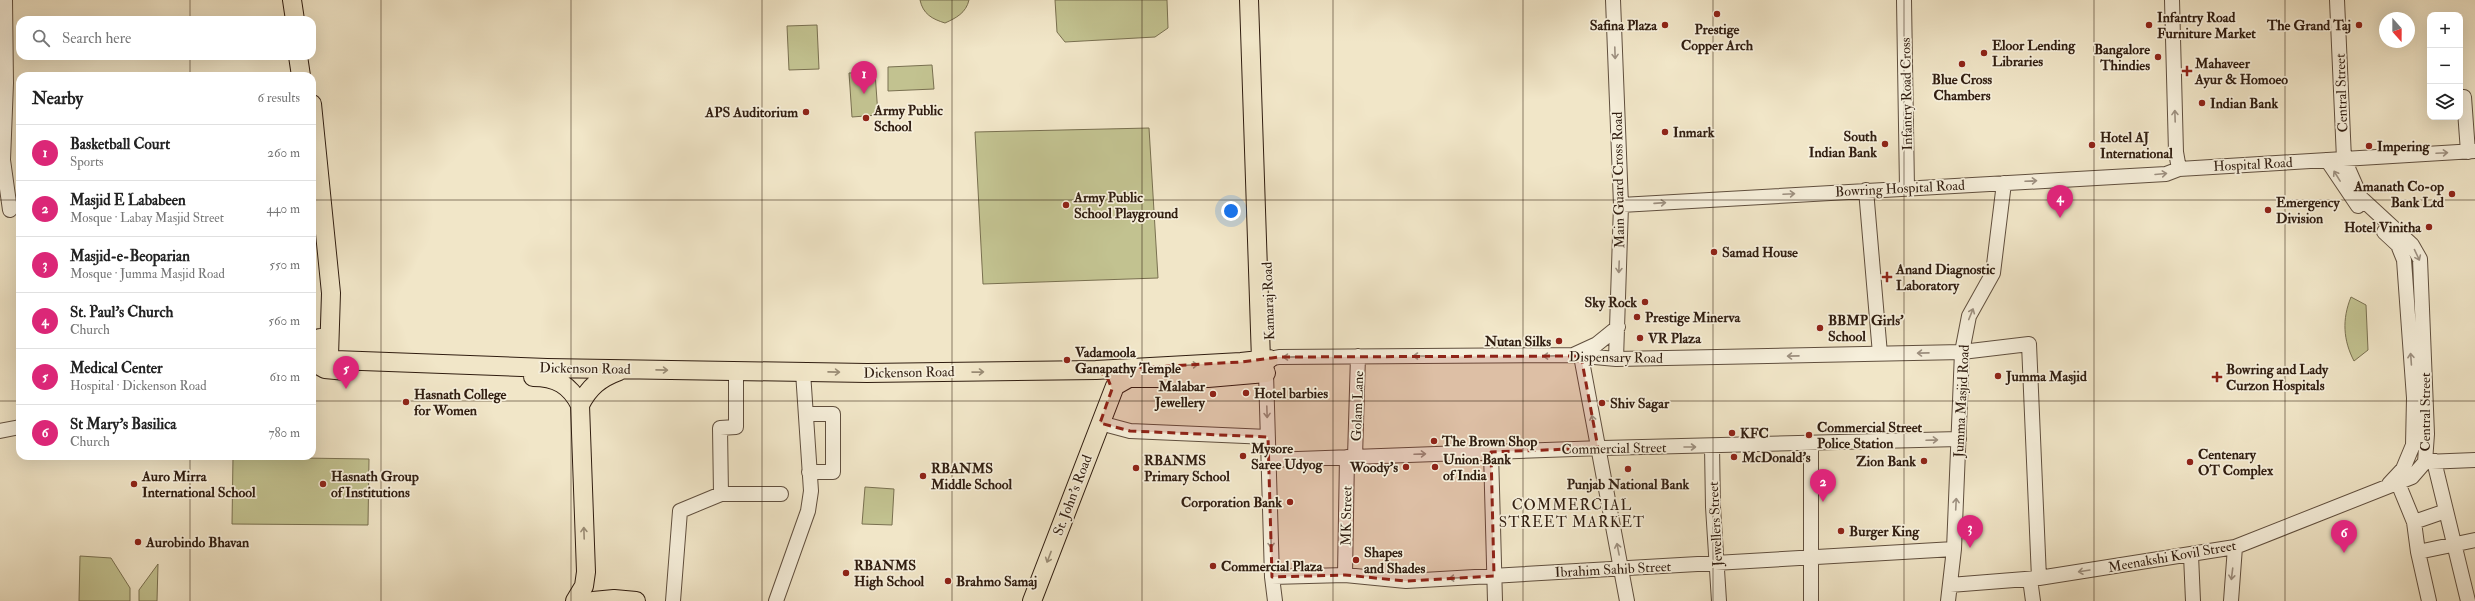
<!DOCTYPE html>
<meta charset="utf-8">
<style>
body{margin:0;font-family:"IM FELL Double Pica",serif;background:#f2f2f2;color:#222}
.controls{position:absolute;right:12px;top:12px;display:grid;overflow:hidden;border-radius:8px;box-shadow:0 4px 16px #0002}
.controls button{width:36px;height:36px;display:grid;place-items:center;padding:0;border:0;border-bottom:1px solid #e0e0e0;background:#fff;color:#222;font:20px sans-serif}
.compass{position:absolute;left:2379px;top:12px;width:36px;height:36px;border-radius:50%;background:#fff;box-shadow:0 4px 16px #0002;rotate:159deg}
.you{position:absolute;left:1231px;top:211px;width:14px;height:14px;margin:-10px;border:3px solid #fff;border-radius:50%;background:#1a73e8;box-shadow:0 0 0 6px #1a73e833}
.badge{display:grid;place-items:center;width:26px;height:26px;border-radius:50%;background:#db2777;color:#fff;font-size:13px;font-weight:700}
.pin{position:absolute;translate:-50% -33px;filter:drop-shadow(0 1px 2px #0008)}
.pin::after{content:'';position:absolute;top:21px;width:14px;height:12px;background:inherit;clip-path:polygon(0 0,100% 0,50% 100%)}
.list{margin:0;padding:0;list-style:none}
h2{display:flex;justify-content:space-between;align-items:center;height:52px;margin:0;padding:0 16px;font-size:17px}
h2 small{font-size:13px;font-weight:400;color:#767676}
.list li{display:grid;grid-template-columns:26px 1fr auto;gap:12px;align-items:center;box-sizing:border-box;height:56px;padding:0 16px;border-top:1px solid #e0e0e0}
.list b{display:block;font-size:15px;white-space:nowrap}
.list p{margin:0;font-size:13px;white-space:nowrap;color:#767676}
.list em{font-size:13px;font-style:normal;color:#767676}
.icon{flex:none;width:22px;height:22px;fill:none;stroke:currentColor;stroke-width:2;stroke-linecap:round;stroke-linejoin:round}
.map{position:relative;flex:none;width:2475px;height:601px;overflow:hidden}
.search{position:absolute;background:#fff;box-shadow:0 4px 16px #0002;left:16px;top:16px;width:300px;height:44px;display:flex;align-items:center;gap:10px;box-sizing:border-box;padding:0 14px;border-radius:12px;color:#767676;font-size:15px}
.panel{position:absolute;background:#fff;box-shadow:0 4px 16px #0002;left:16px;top:72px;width:300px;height:388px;border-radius:12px}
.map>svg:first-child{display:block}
.green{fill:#c2c290;stroke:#797050}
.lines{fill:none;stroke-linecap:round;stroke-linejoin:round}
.minor-casing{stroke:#604f3e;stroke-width:16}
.major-casing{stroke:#301d10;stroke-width:20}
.minor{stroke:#f6efdb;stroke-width:14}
.major{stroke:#f1e6c8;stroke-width:18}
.oneway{stroke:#9d9080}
.oneway2{stroke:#9a8c75}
.marked{fill:#8f2418;fill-opacity:0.2;stroke:#8f2418;stroke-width:3;stroke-dasharray:8 5;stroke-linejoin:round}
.grid{fill:none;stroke:#301d10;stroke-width:1;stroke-opacity:0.55}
.poi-dot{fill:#8f2418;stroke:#f6efdb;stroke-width:1.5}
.labels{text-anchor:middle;stroke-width:3.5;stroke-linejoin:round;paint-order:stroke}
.poi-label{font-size:14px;font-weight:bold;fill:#301d10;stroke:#f6efdb;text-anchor:start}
.street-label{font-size:14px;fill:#301d10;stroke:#f6efdb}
.neighbourhood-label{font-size:15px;letter-spacing:1px;fill:#301d10;stroke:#f6efdb}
</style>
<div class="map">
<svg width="2475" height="601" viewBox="0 0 2475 601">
<rect width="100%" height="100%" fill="#f1e6c8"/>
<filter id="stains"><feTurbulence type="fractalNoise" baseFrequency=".005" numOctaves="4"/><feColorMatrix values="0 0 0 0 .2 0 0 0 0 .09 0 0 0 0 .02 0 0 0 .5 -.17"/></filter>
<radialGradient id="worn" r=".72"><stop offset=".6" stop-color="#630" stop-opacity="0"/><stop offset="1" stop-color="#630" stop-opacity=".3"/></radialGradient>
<path class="green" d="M 920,0 L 969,0 C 966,13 956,18 945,23 C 932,19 923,14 920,0 Z
M 1055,0 L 1167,0 L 1168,28 L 1155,37 L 1065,42 L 1057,32 Z
M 817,25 L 819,69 L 789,70 L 787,26 Z
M 932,65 L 934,89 L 888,91 L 888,67 Z
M 875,72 L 878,115 L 852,117 L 849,73 Z
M 1149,128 L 1158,278 L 983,284 L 975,132 Z
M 2351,297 L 2366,305 L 2368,350 L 2354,361 C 2343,340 2342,319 2351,297 Z
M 233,457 L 369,459 L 368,525 L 232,524 Z
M 865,487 L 894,489 L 892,525 L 862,524 Z
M 80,556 L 111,558 L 130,588 L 130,601 L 79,601 Z
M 158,564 L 157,601 L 139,601 L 139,590 Z"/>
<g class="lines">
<defs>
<path id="minor" d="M 5,0 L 6,83 L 3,160 L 10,210
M 1613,0 L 1621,205 L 1616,359
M 1904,0 L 1907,188
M 2172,0 L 2176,152 L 2179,169
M 2464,97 L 2468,152
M 2327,160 L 2358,206
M 1866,190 L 1880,354
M 1621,205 L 2166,174 L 2179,169 L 2475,151
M 2384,232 L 2398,245 L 2404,260 L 2414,398 L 2413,445 L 2403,469 L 2389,484
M 1573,355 L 1597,344 L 1618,327
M 1581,356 L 1627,601
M 1269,359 L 1279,357 L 1573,355 L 1616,359 L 1962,352 L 2029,344 L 2039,578
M 1266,373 L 1272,577 L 1275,601
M 806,414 L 833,414 L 833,472 L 809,472
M 1100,423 L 1130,431 L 1268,437
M 0,431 L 20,427
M 1811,443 L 1811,601
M 1712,447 L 1713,507 L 1719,601
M 1491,452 L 1495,601
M 1355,457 L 1358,356
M 1269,460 L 1603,448 L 1959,439
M 2434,461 L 2468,601
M 2425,462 L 2475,460
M 2398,483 L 2414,522
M 721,494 L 781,494
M 2418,552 L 2475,540
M 2191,555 L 2193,601
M 1345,575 L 1347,457
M 1272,577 L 1345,575 L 1406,581 L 1954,549
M 2030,579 L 2033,601
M 1950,585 L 2039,578 L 2235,547 L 2412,477 L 2425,462 L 2427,434 L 2420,259 L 2412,245 L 2361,198 L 2344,159 L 2337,0
M 673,601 L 680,511 L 721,494 L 720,428 L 736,427 L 736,371
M 776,601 L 808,511 L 811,491 L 803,372
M 1948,601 L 1954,549 L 1962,352 L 1969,316 L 1993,273 L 2004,183
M 2231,601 L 2235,547
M 2429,601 L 2418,552 L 2414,522 L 2446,511"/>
<path id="major" d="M 292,0 L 295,20
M 1249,0 L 1261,360 L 1265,370
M 298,56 L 301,76
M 312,104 L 331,293 L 329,356 L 335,360 L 547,368 L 867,373 L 1096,370 L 1241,362 L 1269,359
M 320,338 L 318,365 L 325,369 L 346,371
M 533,377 C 556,377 570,385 580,405
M 575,601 L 584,586 L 586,572 L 580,405 C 589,387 600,378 619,371
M 593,601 L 614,599 L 636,601
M 1032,601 L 1115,386 L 1129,378 L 1208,378 L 1266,373"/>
</defs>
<use href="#minor" class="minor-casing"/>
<use href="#major" class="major-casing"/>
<use href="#minor" class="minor"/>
<use href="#major" class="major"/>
</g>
<defs><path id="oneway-shaft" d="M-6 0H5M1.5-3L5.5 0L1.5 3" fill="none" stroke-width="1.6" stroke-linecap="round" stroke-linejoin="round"/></defs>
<g class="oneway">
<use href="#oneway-shaft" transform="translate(1615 53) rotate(88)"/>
<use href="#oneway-shaft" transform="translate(2175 116) rotate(-92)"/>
<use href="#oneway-shaft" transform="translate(2442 153) rotate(-3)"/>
<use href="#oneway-shaft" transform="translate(2161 174) rotate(-5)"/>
<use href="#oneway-shaft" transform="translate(2337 176) rotate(-122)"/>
<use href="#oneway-shaft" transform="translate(2031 181) rotate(-3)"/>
<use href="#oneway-shaft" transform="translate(1789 194) rotate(-3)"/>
<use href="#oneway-shaft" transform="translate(1660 203) rotate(-4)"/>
<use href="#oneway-shaft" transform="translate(2417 255) rotate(65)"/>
<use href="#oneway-shaft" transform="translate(1619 267) rotate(92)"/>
<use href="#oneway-shaft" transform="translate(1971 314) rotate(-68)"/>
<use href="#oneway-shaft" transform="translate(1923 353) rotate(179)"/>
<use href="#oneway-shaft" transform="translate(1419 356) rotate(-180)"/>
<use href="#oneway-shaft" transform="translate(1549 356) rotate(178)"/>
<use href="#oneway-shaft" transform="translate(1793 356) rotate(179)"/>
<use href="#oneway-shaft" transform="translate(1289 357) rotate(179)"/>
<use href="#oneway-shaft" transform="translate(2411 359) rotate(-94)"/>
<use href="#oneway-shaft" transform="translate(1267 412) rotate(88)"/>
<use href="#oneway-shaft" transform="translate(1593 421) rotate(-100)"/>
<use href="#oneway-shaft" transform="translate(1932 440) rotate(-2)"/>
<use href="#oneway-shaft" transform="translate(1690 447)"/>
<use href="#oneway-shaft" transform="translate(1420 454) rotate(-2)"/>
<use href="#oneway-shaft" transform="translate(1956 504) rotate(-87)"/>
<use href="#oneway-shaft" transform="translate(1271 542) rotate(89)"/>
<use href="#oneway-shaft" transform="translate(1618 549) rotate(-101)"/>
<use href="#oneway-shaft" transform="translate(2084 571) rotate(171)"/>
<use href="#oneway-shaft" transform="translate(2232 574) rotate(97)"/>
<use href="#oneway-shaft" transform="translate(1455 578) rotate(177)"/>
</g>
<g class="oneway2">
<use href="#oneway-shaft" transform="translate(1192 365) rotate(-3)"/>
<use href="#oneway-shaft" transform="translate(662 370) rotate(1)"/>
<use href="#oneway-shaft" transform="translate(834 372) rotate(1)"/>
<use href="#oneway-shaft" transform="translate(978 372) rotate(-1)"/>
<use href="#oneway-shaft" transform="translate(584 533) rotate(-92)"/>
<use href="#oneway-shaft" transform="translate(1049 557) rotate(111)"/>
</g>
<path class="marked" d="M 1581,356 L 1598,448 L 1491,452 L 1494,576 L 1406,581 L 1345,575 L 1272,577 L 1268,437 L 1130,431 L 1100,423 L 1112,389 L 1107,377 L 1096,370 L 1241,362 L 1279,357 Z"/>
<path class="grid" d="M 190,0 L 190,20M 381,0 L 381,601M 571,0 L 571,601M 762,0 L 762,601M 952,0 L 952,601M 1142,0 L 1142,601M 1333,0 L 1333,601M 1523,0 L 1523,601M 1713,0 L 1713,601M 1904,0 L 1904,601M 2094,0 L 2094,601M 2285,0 L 2285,601M 190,56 L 190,76M 0,200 L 20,200M 312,200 L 2475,200M 0,401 L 20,401M 312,401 L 2475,401M 190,456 L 190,601"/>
<g class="poi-dot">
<circle cx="1717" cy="14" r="4"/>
<circle cx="1665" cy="25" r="4"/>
<circle cx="2149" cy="25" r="4"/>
<circle cx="2359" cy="25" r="4"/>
<circle cx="1984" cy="53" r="4"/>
<circle cx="2158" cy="57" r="4"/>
<circle cx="1962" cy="64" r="4"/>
<path d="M2185 65h4v4h4v4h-4v4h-4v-4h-4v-4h4z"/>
<circle cx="2202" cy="103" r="4"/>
<circle cx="806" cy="112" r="4"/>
<circle cx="866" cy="118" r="4"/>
<circle cx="1665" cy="132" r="4"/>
<circle cx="1885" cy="144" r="4"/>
<circle cx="2092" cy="145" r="4"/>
<circle cx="2369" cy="146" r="4"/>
<circle cx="2452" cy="194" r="4"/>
<circle cx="1066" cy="205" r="4"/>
<circle cx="2268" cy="210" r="4"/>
<circle cx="2429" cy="227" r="4"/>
<circle cx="1714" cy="252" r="4"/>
<path d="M1885 271h4v4h4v4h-4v4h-4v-4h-4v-4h4z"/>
<circle cx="1645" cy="302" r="4"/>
<circle cx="1637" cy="317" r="4"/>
<circle cx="1820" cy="328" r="4"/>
<circle cx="1640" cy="338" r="4"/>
<circle cx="1559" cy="341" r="4"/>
<circle cx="1067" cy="360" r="4"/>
<circle cx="1998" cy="376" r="4"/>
<path d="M2215 371h4v4h4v4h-4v4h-4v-4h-4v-4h4z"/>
<circle cx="1246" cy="393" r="4"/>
<circle cx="1213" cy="394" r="4"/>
<circle cx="406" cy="402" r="4"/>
<circle cx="1602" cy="403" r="4"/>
<circle cx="1732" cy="433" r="4"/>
<circle cx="1809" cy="435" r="4"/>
<circle cx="1434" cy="441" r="4"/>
<circle cx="1243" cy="456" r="4"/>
<circle cx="1734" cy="457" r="4"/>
<circle cx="1924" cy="461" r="4"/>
<circle cx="2190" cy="462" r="4"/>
<circle cx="1406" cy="467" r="4"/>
<circle cx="1435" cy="467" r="4"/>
<circle cx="1136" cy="468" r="4"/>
<circle cx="1628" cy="469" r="4"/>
<circle cx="923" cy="476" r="4"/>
<circle cx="134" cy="484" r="4"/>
<circle cx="323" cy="484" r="4"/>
<circle cx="1290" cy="502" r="4"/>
<circle cx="1841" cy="531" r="4"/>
<circle cx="138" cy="542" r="4"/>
<circle cx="1356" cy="560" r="4"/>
<circle cx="1213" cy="566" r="4"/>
<circle cx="846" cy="573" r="4"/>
<circle cx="948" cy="581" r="4"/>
</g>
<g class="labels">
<g class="poi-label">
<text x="2157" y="22">Infantry Road<tspan x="2157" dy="16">Furniture Market</tspan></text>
<text x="1657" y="30" text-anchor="end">Safina Plaza</text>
<text x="2351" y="30" text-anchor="end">The Grand Taj</text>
<text x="1717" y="34" text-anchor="middle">Prestige<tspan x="1717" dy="16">Copper Arch</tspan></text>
<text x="1992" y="50">Eloor Lending<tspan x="1992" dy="16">Libraries</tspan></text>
<text x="2150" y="54" text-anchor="end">Bangalore<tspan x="2150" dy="16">Thindies</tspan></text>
<text x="2195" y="68">Mahaveer<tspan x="2195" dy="16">Ayur &amp; Homoeo</tspan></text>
<text x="1962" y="84" text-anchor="middle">Blue Cross<tspan x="1962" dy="16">Chambers</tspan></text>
<text x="2210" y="108">Indian Bank</text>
<text x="874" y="115">Army Public<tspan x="874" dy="16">School</tspan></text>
<text x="798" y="117" text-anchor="end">APS Auditorium</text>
<text x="1673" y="137">Inmark</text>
<text x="1877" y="141" text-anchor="end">South<tspan x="1877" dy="16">Indian Bank</tspan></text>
<text x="2100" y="142">Hotel AJ<tspan x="2100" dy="16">International</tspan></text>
<text x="2377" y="151">Impering</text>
<text x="2444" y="191" text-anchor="end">Amanath Co-op<tspan x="2444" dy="16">Bank Ltd</tspan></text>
<text x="1074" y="202">Army Public<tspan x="1074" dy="16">School Playground</tspan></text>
<text x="2276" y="207">Emergency<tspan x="2276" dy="16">Division</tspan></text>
<text x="2421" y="232" text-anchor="end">Hotel Vinitha</text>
<text x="1722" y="257">Samad House</text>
<text x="1896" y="274">Anand Diagnostic<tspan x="1896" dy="16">Laboratory</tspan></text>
<text x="1637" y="307" text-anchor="end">Sky Rock</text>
<text x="1645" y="322">Prestige Minerva</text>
<text x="1828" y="325">BBMP Girls'<tspan x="1828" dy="16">School</tspan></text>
<text x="1648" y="343">VR Plaza</text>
<text x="1551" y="346" text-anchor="end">Nutan Silks</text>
<text x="1075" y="357">Vadamoola<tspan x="1075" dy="16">Ganapathy Temple</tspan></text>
<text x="2226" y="374">Bowring and Lady<tspan x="2226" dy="16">Curzon Hospitals</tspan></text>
<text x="2006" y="381">Jumma Masjid</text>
<text x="1205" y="391" text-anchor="end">Malabar<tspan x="1205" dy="16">Jewellery</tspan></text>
<text x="1254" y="398">Hotel barbies</text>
<text x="414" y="399">Hasnath College<tspan x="414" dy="16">for Women</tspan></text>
<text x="1610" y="408">Shiv Sagar</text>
<text x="1817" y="432">Commercial Street<tspan x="1817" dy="16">Police Station</tspan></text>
<text x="1740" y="438">KFC</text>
<text x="1442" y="446">The Brown Shop</text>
<text x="1251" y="453">Mysore<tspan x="1251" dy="16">Saree Udyog</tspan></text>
<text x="2198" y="459">Centenary<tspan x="2198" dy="16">OT Complex</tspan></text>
<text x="1742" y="462">McDonald's</text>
<text x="1443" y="464">Union Bank<tspan x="1443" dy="16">of India</tspan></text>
<text x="1144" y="465">RBANMS<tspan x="1144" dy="16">Primary School</tspan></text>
<text x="1916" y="466" text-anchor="end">Zion Bank</text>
<text x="1398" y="472" text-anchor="end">Woody's</text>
<text x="931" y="473">RBANMS<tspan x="931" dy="16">Middle School</tspan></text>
<text x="142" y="481">Auro Mirra<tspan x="142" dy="16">International School</tspan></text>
<text x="331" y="481">Hasnath Group<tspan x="331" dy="16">of Institutions</tspan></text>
<text x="1628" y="489" text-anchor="middle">Punjab National Bank</text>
<text x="1282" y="507" text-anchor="end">Corporation Bank</text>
<text x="1849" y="536">Burger King</text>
<text x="146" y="547">Aurobindo Bhavan</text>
<text x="1364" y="557">Shapes<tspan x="1364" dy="16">and Shades</tspan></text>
<text x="854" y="570">RBANMS<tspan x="854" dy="16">High School</tspan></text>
<text x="1221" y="571">Commercial Plaza</text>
<text x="956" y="586">Brahmo Samaj</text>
</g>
<g class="street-label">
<text transform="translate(2341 93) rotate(-92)" y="5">Central Street</text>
<text transform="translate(1906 94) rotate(-91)" y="5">Infantry Road Cross</text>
<text transform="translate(2253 164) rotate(-3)" y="5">Hospital Road</text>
<text transform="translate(1618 180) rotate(-91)" y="5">Main Guard Cross Road</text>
<text transform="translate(1900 188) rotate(-3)" y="5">Bowring Hospital Road</text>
<text transform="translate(1268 301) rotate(-92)" y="5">Kamaraj Road</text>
<text transform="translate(1616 357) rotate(1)" y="5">Dispensary Road</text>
<text transform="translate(585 368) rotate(1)" y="5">Dickenson Road</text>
<text transform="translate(909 372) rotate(-1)" y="5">Dickenson Road</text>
<text transform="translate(1961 401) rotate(-87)" y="5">Jumma Masjid Road</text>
<text transform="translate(1357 406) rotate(-88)" y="5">Golam Lane</text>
<text transform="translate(2425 412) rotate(-90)" y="5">Central Street</text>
<text transform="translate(1614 448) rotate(-1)" y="5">Commercial Street</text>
<text transform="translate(1072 495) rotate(-69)" y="5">St. John's Road</text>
<text transform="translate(1346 516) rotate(-89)" y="5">MK Street</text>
<text transform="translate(1715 524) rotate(-93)" y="5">Jewellers Street</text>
<text transform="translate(2172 556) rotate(-10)" y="5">Meenakshi Kovil Street</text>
<text transform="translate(1613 569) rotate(-3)" y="5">Ibrahim Sahib Street</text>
</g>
<g class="neighbourhood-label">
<text x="1572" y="510">COMMERCIAL<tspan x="1572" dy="17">STREET MARKET</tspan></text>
</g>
</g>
<rect width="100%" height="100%" filter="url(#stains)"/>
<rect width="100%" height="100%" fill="url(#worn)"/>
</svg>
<div class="controls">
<button>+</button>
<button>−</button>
<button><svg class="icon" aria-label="layers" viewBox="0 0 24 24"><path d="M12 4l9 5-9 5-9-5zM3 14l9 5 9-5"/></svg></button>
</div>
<svg class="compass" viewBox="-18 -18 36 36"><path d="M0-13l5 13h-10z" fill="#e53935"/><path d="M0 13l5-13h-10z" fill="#767676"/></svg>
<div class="you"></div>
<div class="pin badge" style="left:864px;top:94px">1</div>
<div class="pin badge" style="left:1823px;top:502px">2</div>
<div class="pin badge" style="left:1970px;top:548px">3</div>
<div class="pin badge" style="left:2060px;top:218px">4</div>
<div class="pin badge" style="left:346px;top:389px">5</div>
<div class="pin badge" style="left:2344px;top:553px">6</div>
<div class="search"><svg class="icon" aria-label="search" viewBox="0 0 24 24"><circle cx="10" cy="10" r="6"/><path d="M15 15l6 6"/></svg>Search here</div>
<section class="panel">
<h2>Nearby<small>6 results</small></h2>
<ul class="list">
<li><span class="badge">1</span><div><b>Basketball Court</b><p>Sports</p></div><em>260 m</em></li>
<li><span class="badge">2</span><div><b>Masjid E Lababeen</b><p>Mosque · Labay Masjid Street</p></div><em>440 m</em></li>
<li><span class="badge">3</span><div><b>Masjid-e-Beoparian</b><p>Mosque · Jumma Masjid Road</p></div><em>550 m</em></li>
<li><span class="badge">4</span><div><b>St. Paul's Church</b><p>Church</p></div><em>560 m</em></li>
<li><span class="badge">5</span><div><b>Medical Center</b><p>Hospital · Dickenson Road</p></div><em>610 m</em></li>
<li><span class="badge">6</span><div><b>St Mary's Basilica</b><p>Church</p></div><em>780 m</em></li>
</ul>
</section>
</div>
